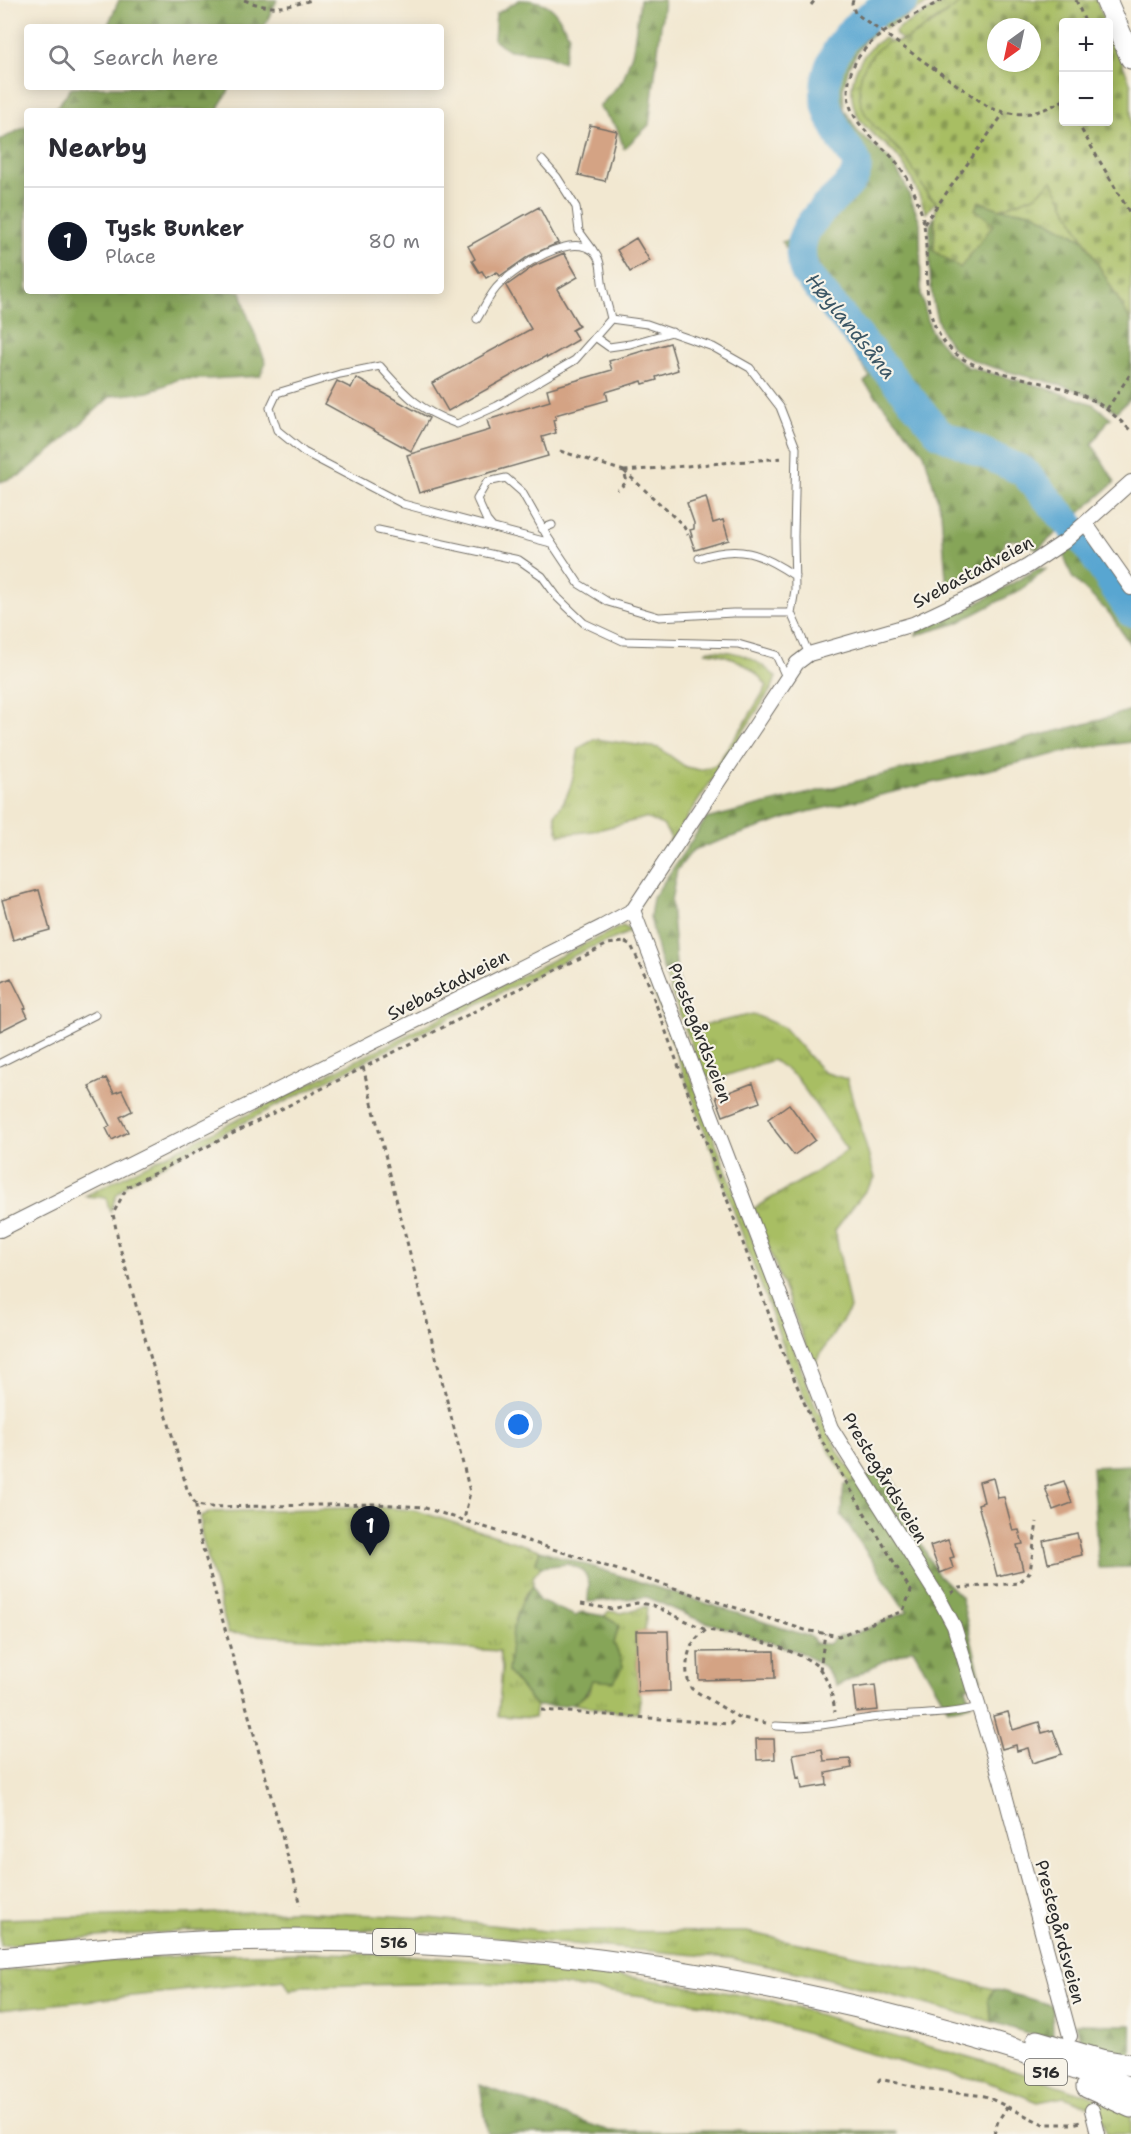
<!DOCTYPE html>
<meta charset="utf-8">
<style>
body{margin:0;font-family:"Shantell Sans",sans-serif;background:#f7f7f7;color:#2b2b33}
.controls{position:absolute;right:18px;top:18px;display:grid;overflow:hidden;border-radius:6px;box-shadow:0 3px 15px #0003}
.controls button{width:54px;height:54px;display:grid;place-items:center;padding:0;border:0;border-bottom:2px solid #e1e1e2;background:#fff;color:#2b2b33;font:30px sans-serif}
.compass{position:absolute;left:987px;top:18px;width:54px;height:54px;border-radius:50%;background:#fff;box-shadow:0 3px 15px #0003;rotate:213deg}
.you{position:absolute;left:519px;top:1425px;width:21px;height:21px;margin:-15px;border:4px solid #fff;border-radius:50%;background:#1a73e8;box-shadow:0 0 0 9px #1a73e833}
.badge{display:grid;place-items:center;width:39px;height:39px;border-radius:50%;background:#111827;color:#fff;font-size:20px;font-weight:700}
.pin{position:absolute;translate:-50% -50px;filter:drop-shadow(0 2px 3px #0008)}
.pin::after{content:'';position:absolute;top:32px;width:21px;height:18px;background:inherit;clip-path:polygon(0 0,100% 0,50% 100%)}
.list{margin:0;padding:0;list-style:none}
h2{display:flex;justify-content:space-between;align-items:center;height:78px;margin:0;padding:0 24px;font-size:26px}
h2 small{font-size:20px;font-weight:400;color:#7c7c81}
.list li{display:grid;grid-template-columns:39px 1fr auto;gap:18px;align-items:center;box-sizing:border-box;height:108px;padding:0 24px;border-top:2px solid #e1e1e2}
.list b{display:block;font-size:22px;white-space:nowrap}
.list p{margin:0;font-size:20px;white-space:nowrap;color:#7c7c81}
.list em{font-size:20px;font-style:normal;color:#7c7c81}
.icon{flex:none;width:33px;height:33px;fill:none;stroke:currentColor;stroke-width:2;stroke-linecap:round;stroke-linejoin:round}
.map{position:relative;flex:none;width:1131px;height:2134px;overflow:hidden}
.search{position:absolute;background:#fff;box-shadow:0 3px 15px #0003;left:24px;top:24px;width:420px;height:66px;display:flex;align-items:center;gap:15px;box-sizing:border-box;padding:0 21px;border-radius:6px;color:#7c7c81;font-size:22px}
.panel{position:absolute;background:#fff;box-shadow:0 3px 15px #0003;left:24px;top:108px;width:420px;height:186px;border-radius:6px}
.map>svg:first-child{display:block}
.grass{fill:url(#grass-tufts);stroke:#6a7447;stroke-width:1.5}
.forest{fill:url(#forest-firs);stroke:#586842;stroke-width:1.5}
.cemetery{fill:url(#cemetery-stones);stroke:#6a7447;stroke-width:1.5;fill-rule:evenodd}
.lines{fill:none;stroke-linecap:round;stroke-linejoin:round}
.river{stroke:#58a6d1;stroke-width:30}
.building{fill:#d4a384}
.service-casing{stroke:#716d65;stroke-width:9}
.minor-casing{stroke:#716d65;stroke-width:16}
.primary-casing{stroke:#716d65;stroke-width:23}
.path{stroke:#716d65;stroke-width:3;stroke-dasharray:4.5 4.5;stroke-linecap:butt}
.service{stroke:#fff;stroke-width:7}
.minor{stroke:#fff;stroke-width:14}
.primary{stroke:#fff;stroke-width:21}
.labels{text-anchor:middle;stroke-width:4.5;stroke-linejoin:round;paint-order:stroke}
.shield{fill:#f7f3e8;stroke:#686764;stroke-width:1.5}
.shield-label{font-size:16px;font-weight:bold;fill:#2b2b2b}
.street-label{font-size:18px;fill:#2b2b2b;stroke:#f7f3e8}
.water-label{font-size:20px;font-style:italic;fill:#3b5665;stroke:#f7f3e8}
</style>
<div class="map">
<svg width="1131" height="2134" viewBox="0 0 1131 2134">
<defs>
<pattern id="grass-tufts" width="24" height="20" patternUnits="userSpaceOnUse" patternTransform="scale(1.5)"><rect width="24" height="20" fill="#a8be63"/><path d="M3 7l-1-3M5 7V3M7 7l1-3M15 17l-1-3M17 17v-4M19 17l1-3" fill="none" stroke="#899b52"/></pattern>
<pattern id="forest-firs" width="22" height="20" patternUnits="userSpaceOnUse" patternTransform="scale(1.5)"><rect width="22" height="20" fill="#86a559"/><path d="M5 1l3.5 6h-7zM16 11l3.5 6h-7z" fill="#6e874a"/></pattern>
<pattern id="cemetery-stones" width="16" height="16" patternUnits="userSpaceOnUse" patternTransform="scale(1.5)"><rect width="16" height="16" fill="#a8be63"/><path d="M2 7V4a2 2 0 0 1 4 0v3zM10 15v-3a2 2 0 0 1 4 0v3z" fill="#899b52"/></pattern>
</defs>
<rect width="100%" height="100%" fill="#f7f3e8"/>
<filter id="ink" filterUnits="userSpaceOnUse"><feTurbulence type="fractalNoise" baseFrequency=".0167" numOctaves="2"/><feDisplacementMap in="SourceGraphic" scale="12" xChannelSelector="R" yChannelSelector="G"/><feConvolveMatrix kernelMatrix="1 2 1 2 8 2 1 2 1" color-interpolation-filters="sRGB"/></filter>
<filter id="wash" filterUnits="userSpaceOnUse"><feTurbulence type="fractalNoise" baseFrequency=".008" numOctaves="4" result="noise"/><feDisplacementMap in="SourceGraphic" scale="24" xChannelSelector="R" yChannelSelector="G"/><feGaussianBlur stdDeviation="1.35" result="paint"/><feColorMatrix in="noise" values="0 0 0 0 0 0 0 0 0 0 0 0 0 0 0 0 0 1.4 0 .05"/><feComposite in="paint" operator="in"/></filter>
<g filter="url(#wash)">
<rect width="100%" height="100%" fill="#f2e8d1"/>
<path class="grass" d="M 915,0 L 934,0 L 886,28 L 872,20 Z
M 948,0 L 963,0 L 954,8 L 904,41 L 896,35 L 895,31 L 902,26 Z
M 885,38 L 888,41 L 871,56 L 874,125 L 909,160 L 928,196 L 936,201 L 926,213 C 919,194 910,172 897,156 C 886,143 870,135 860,120 C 842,91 856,52 885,38 Z
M 1052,180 L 1084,240 L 1032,212 L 1000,209 L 1036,195 Z
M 710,650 C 739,651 755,657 776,677 L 772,688 L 645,882 L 671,838 L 663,825 L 645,818 L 593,831 L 559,835 L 555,814 C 572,794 574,773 579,748 L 595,739 L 659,748 L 686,767 L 700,770 L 716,765 L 743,726 L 767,686 C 754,667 730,653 705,652 Z
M 623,926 L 631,931 C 616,939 602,943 587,949 L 199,1145 L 128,1183 L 117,1194 L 110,1212 L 106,1198 L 85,1196 C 190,1142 297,1091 403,1037 C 476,1000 548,960 623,926 Z
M 639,940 L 815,1405 L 838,1451 L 856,1480 L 849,1483 L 830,1452 L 791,1367 L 641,957 Z
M 676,965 L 680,993 L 691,1028 L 753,1014 L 783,1027 L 823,1072 L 847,1079 L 875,1178 L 835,1230 L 850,1309 L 813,1365 L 754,1208 L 811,1175 L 847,1150 L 796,1077 L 773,1060 L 713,1080 L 703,1075 L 664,972 Z
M 376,1507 L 414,1510 L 540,1550 L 536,1561 L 541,1567 L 533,1577 L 533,1586 L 523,1598 L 508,1672 L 536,1706 L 534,1718 L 498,1716 L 502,1668 L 499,1651 L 228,1633 L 201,1533 L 201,1516 L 212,1512 Z
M 647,1606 L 645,1631 L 636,1632 L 638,1692 L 641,1695 L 638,1712 L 618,1712 L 574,1704 L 589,1692 L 591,1680 L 623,1666 L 614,1643 L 619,1625 L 604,1616 L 609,1611 L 622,1613 Z
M 296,1911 L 429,1918 L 546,1931 L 747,1932 L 911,1967 L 994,1989 L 988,2001 L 993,2022 L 825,1978 L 730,1958 L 483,1936 L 395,1930 L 189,1931 L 108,1936 L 0,1946 L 0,1919 Z
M 318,1953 L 401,1955 L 536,1965 L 644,1979 L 765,1999 L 1031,2076 L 1093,2097 L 1131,2115 L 1131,2134 L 1107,2134 L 1100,2110 L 1064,2097 L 1038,2102 L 985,2081 L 928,2070 L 846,2047 L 805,2033 L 704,2004 L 558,1985 L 477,1983 L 302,1986 L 290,1991 L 284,1980 L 0,2010 L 0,1972 L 61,1964 L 195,1955 Z"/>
<path class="forest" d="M 119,0 L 277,0 L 264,27 L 107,27 Z
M 519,0 C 552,0 554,9 569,35 L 563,62 L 545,54 L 509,50 L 494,40 L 496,14 Z
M 640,0 L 664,0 L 649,125 L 624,149 L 617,128 L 599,107 L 623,80 L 633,50 Z
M 864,26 L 875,33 L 864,41 L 849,66 L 843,89 L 844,109 L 858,132 L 891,161 L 904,182 L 920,222 L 921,295 L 931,331 L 950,354 L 968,367 L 1039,386 L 1093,404 L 1111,418 L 1109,419 L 1092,444 L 1115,482 L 1038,549 L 1019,540 L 1006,540 L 996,564 L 947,591 L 941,512 L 924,453 L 864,382 L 870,377 L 782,242 C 790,239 801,236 808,231 C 817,224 825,213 833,205 C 840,197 850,190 855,181 C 868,161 849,144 841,127 C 820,85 831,56 864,26 Z
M 72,87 L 231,87 L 219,106 L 218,111 L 54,111 Z
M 27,126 L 27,291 L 241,291 L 247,314 L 266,363 L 260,376 L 210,379 L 179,379 L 149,392 L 111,396 L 59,444 L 21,475 L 0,482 L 0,140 Z
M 979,201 L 1000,209 L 1032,212 L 1084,240 L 1131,321 L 1131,398 L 1116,412 C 1095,395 1070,387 1045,381 C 1022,375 975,365 958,352 C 926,328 929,261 930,226 L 934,217 L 934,251 L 975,209 Z
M 1077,537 L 1102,564 L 1131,600 L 1131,646 L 1110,614 L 1072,577 L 1062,550 Z
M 1039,568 L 1046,569 L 1022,589 L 955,624 L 916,635 L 918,630 L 978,603 Z
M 1131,710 L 1131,742 L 1082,748 L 803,813 L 693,850 L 677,870 L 671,901 L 676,965 L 664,972 L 659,957 L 650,917 L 653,898 L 706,819 L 1089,723 Z
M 1131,1465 L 1131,1567 L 1098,1568 L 1092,1467 Z
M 883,1470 L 890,1473 L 915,1532 L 937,1573 L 961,1597 L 981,1679 L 966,1688 L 971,1705 L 948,1709 L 913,1649 L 885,1660 L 837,1686 L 825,1667 L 800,1652 L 694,1618 L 647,1597 L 588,1602 L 589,1583 L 583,1570 L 567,1564 L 541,1567 L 536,1562 L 540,1550 L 811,1637 L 816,1643 L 828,1644 L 836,1637 L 854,1634 L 908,1611 L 901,1604 L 841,1514 L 844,1485 Z
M 533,1586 L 539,1601 L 576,1616 L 582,1612 L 604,1616 L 619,1625 L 614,1643 L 623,1666 L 614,1682 L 592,1680 C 584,1708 561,1707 536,1706 L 508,1672 C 511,1641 512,1610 533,1586 Z
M 994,1989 L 1052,2005 L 1053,2035 L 1039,2037 L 993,2022 L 988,2001 Z
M 1075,2024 L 1131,2025 L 1131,2055 L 1087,2046 L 1080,2037 Z
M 480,2085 L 609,2131 L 895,2131 L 896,2134 L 488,2134 Z"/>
<path class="cemetery" d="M 963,0 L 1096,0 L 1105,22 L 1064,22 L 1064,122 L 1108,122 L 1109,30 L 1131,85 L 1131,321 L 1084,240 L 1052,181 L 1036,195 L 1000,209 L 979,201 L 975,209 L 994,224 L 960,268 L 934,251 L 936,201 C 920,190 915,166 899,150 C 888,139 872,127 865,113 C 852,87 862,60 884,44 C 890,40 899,43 906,39 C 925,29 946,15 963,0 ZM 996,27 L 1032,27 L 1032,63 L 996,63 Z"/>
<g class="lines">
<path class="river" d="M 904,0 C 894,4 883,7 874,13 C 840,34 813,78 831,118 C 835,126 839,136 844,143 C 851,154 861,160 855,175 C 852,183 843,190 837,196 C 813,218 790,238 806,274 L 939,433 L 1023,471 L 1086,543 L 1131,612"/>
</g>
<g id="blocks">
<path class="building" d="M 590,125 L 617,131 L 605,181 L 578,175 Z
M 539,207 L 558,243 L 529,256 L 500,276 L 497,272 L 486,278 L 482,271 L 479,272 L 472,261 L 475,259 L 468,246 Z
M 636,238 L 650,261 L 630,272 L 617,250 Z
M 564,253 L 578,277 L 557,289 L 579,326 L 572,330 L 578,340 L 547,358 L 546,356 L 448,411 L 432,383 L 531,329 L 506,286 L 534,266 Z
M 670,343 L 678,370 L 656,377 L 657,380 L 643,384 L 642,381 L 606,392 L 608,400 L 555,415 L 556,419 L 553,420 L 556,433 L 542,437 L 548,456 L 419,493 L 407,455 L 490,430 L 487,420 L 550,401 L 547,389 L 612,370 L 609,361 Z
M 356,378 L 429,418 L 411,451 L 325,404 L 337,381 L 351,388 Z
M 706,497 L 713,523 L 723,520 L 729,540 L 695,550 L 690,536 L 692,536 L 690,530 L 694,529 L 694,523 L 687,503 Z
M 39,890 L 50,930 L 13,940 L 2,900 Z
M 11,978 L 26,1008 L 24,1009 L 28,1017 L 0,1031 L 0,983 Z
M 106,1078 L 114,1093 L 122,1090 L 132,1111 L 120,1117 L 128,1132 L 112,1140 L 106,1128 L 110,1126 L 89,1086 Z
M 753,1083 L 760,1102 L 723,1116 L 716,1097 Z
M 789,1104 L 815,1140 L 794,1155 L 776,1132 L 768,1119 Z
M 993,1478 L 998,1498 L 1004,1497 L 1013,1531 L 1019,1530 L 1023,1544 L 1017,1545 L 1023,1570 L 997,1576 L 978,1504 L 984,1502 L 979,1482 Z
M 1064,1481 L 1072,1503 L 1053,1510 L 1045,1487 Z
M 1077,1533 L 1082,1555 L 1048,1563 L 1043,1541 Z
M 948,1540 L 954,1557 L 950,1558 L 953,1568 L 940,1573 L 930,1546 Z
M 636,1631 L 668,1631 L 670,1691 L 638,1692 Z
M 774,1651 L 775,1678 L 699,1680 L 698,1652 Z
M 875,1685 L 878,1710 L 856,1712 L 853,1688 Z
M 1008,1712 L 1013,1730 L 1039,1722 L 1042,1733 L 1053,1730 L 1062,1754 L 1032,1763 L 1028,1748 L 1017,1751 L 1016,1745 L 1002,1749 L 993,1716 Z
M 756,1739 L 774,1739 L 775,1759 L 757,1760 Z
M 822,1749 L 824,1761 L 850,1759 L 852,1768 L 826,1773 L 827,1785 L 802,1789 L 800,1777 L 797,1778 L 793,1754 Z"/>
</g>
</g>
<g filter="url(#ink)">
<use href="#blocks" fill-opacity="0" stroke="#716d65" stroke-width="1.5"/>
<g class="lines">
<defs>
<path id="service" d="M 542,160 L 557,177 L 576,207 L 579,231 L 593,250
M 477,319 C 484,308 490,293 500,284 C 518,267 571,231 594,252 C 603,261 600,276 603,287 C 605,298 609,308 611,319 L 575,360 L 497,406 L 457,424 C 419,410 406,396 380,366 L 340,374 L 277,393 L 270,408 L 277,430 L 304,452 L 403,504 L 551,543
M 611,319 L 647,324 L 713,347 L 750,368 L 780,407 L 796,448 L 794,537 L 795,590 L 791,613
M 595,337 L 609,347 L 630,344 L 672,332
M 492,527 L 487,521 L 477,499 L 487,482 L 506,478 L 522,492 L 547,536 L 579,584 L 608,602 L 659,617 L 733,613 L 791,613 L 809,654
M 542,529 L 552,525
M 378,530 L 519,560 L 542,576 L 558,598 L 584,623 L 623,641 L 738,644 L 776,655 L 786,677
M 699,558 C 739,544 761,553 795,576
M 0,1063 L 95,1015
M 776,1726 C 811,1729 830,1723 864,1719 C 902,1713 941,1717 979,1707"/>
<path id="minor" d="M 1086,524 L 1131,588
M 633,910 L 831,1428 L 940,1600 L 954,1626 L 1001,1780 L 1070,2036
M 0,1230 L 602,927 L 633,910 L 797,663 L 809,654 L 913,624 L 987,589 L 1028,566 L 1064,542 L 1131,482
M 1092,2110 L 1098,2134"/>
<path id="primary" d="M 1106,0 L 1131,58
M 0,1958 C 94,1949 188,1940 282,1940 C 572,1939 859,1991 1131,2088
M 1037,2041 L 1101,2060 L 1131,2065
M 1087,2087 L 1131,2107"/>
</defs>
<use href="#service" class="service-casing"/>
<use href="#minor" class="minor-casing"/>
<use href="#primary" class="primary-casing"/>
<path class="path" d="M 244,0 C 274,11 283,8 312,0
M 853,0 L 852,4 L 855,13 L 990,108 C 1021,118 1036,115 1064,100
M 942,0 C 909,19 860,36 850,76 C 841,114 865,130 888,153 C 899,164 909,179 915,194 C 918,203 923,215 924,225 C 931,267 916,321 955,353 C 971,367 994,370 1014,376 C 1041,383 1071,388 1096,402 C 1109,410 1120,420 1131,431
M 1076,0 L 1085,22
M 811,5 L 815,0
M 1077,122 L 1131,215
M 924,224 L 1004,113
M 1107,409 L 1131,373
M 560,451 L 624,471 L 627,482 L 617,490
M 624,471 L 784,458
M 624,471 L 683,525 L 688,535
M 625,942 L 631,945 L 646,977 L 782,1350 L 817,1433 L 911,1591 L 903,1611 L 839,1636 L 805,1630 L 422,1507 L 377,1504 L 210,1507 L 196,1505 L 187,1489 L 119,1244 L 113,1214 L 127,1187 L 608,944 Z
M 363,1067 L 470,1492 L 464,1520
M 196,1505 L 197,1527 L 301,1905
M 951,1593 L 959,1588 L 1019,1583 L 1030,1572 L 1037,1522
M 581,1604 L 612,1609 L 637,1603 L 652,1605 L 706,1630
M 820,1670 L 825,1633
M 541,1710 L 730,1724 L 738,1717
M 766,1723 L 738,1717 L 692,1689 C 684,1678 686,1656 692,1645 C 695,1639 701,1634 706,1630 C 731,1632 797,1649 816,1665 C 828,1677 833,1696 835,1712
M 878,2082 L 880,2079 L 929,2090 L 985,2096 L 1043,2124 L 1072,2124 L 1081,2122
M 994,2134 L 998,2121 L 1007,2107"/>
<use href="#service" class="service"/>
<use href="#minor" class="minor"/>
<use href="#primary" class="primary"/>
</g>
</g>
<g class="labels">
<g class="shield">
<rect x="373" y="1929" width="42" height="26" rx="4.5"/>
<rect x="1025" y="2059" width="42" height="26" rx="4.5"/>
</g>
<g class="shield-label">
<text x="394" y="1948">516</text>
<text x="1046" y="2078">516</text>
</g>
<g class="street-label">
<text transform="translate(973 572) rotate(-28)" y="6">Svebastadveien</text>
<text transform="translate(448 985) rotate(-27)" y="6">Svebastadveien</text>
<text transform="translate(700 1033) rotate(69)" y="6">Prestegårdsveien</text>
<text transform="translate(885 1478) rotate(59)" y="6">Prestegårdsveien</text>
<text transform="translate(1060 1932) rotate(75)" y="6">Prestegårdsveien</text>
</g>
<g class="water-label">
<text transform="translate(851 326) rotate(51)" y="7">Høylandsåna</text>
</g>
</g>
</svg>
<div class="controls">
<button>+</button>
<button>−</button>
</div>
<svg class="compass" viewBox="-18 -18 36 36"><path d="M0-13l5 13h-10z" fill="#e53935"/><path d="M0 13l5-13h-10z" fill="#7c7c81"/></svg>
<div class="you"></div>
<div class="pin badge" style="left:370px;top:1556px">1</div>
<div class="search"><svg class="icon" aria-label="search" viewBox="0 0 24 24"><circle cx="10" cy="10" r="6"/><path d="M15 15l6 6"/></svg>Search here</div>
<section class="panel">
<h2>Nearby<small></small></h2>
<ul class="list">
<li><span class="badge">1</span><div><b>Tysk Bunker</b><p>Place</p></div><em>80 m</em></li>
</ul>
</section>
</div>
